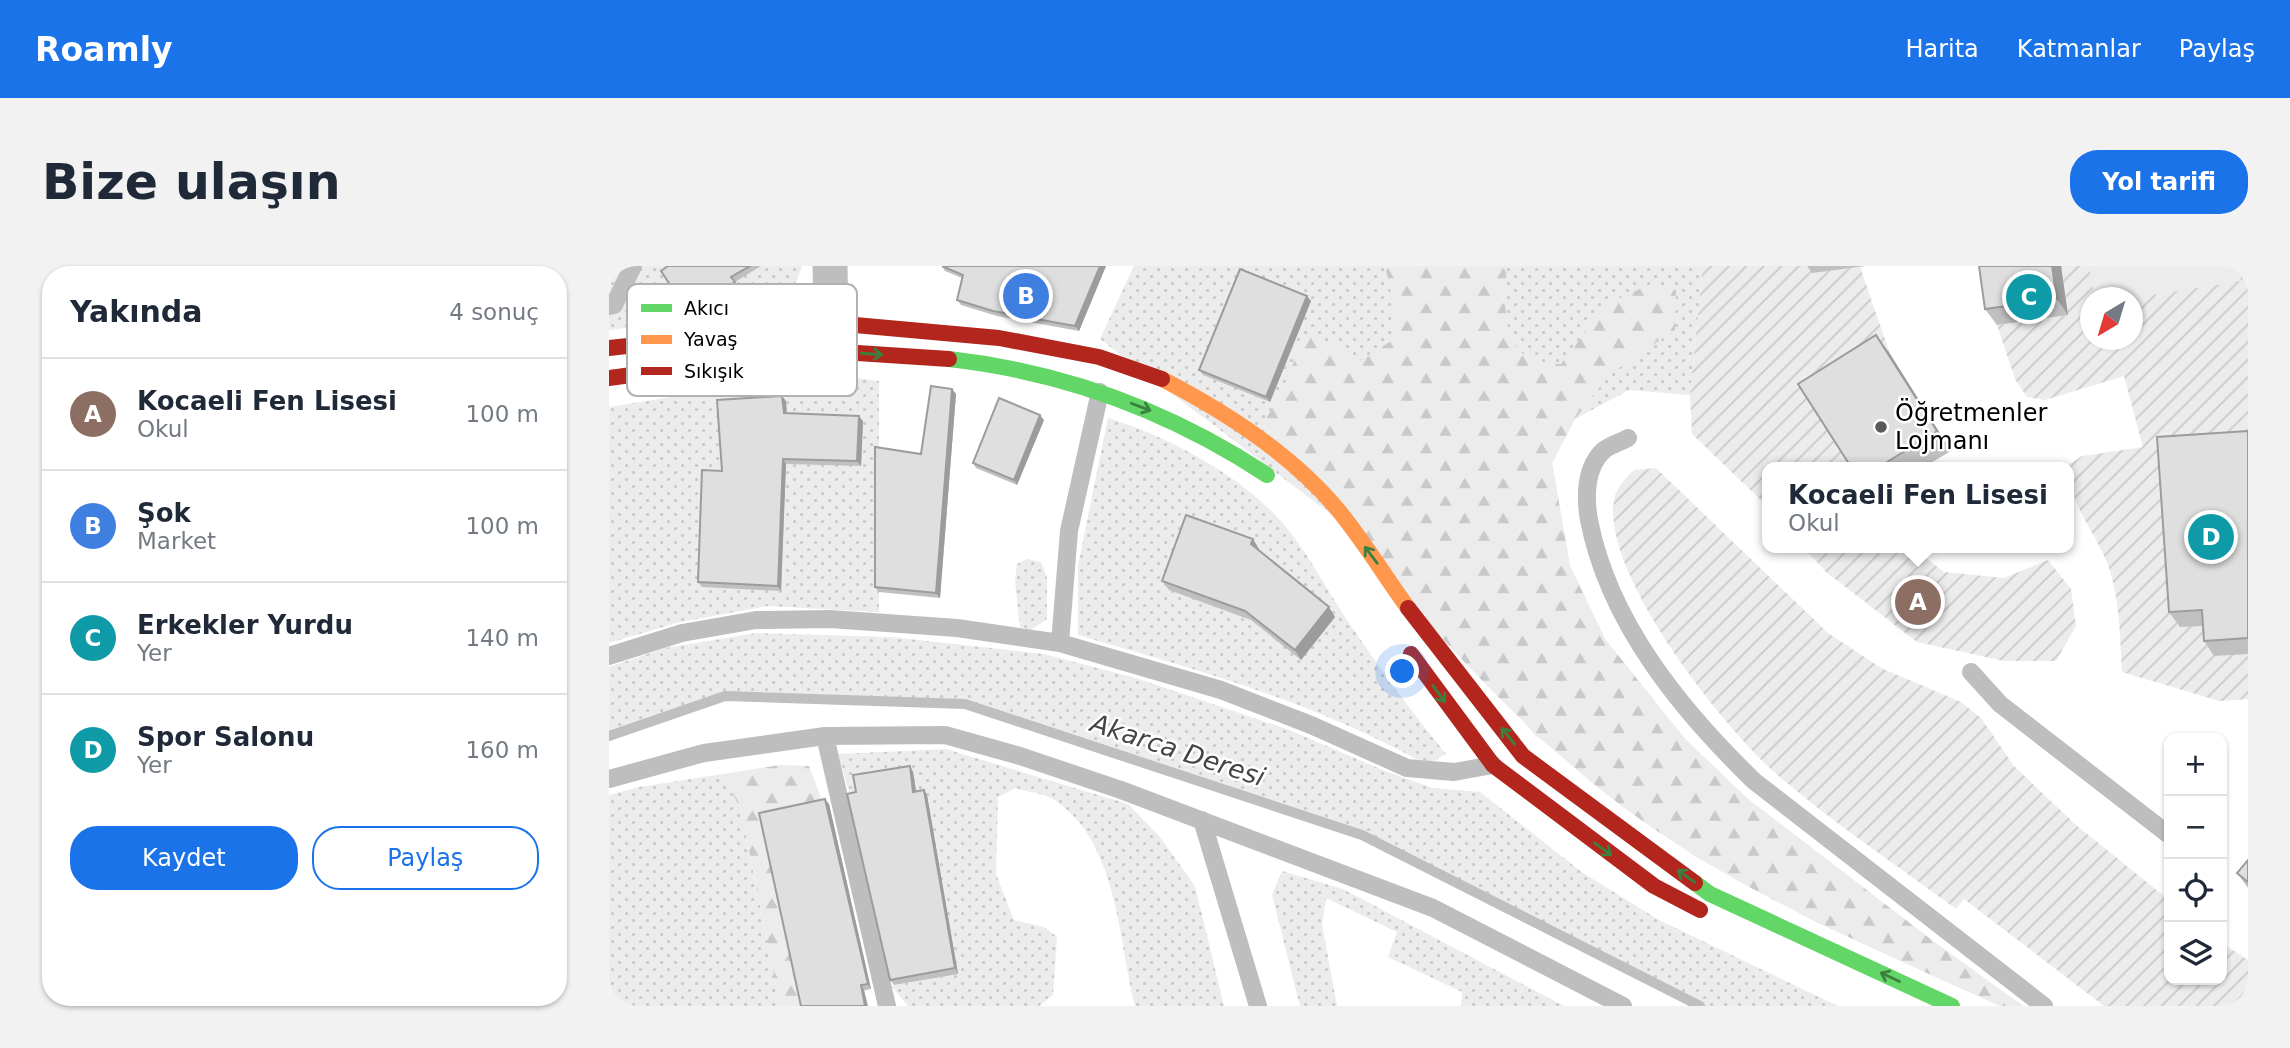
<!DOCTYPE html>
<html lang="tr">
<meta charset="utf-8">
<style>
body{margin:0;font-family:"DejaVu Sans",sans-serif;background:#f2f2f3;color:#1f2937}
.controls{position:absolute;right:21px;bottom:21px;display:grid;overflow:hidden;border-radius:14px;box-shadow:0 2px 5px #0004}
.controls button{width:63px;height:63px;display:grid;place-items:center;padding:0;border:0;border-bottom:2px solid #e0e1e3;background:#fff;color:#1f2937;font:35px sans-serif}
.compass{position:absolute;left:1471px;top:21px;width:63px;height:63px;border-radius:50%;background:#fff;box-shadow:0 2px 5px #0004;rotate:218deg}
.you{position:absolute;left:794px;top:406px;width:24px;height:24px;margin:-18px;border:5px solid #fff;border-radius:50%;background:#1a73e8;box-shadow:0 0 0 10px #1a73e833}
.badge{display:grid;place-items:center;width:46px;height:46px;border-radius:50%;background:#1a73e8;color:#fff;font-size:23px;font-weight:700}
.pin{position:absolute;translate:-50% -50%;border:4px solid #fff;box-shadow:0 2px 7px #0006}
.popup{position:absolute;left:1153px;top:196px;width:312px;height:91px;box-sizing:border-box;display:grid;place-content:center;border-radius:14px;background:#fff;filter:drop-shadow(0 2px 5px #0005);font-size:23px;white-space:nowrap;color:#747a83}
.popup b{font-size:26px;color:#1f2937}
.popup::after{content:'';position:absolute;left:50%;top:100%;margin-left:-14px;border:14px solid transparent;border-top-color:#fff}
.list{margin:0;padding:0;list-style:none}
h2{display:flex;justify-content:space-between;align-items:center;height:91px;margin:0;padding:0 28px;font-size:30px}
h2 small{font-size:23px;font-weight:400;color:#747a83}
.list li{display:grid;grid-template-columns:46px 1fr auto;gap:21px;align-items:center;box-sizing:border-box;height:112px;padding:0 28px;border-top:2px solid #e0e1e3}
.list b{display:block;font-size:26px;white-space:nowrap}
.list p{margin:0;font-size:23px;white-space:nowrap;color:#747a83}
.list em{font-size:23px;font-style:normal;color:#747a83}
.actions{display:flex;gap:14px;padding:21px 28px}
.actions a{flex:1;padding:16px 0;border:2px solid #1a73e8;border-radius:28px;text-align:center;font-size:24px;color:#1a73e8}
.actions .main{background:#1a73e8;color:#fff}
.icon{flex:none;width:38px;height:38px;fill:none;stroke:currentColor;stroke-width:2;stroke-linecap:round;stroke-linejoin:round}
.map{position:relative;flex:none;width:1639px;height:740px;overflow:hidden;border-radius:28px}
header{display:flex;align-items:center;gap:42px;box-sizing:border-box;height:98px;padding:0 35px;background:#1a73e8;color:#fff}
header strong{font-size:33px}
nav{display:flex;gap:38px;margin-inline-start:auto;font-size:24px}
.intro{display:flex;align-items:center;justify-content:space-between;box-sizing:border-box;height:168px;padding:0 42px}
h1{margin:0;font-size:49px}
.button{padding:18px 32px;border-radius:28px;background:#1a73e8;color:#fff;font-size:24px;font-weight:700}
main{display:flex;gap:42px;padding:0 42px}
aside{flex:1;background:#fff;border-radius:28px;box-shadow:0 2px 5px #0004}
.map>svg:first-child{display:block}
.grass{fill:url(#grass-dots)}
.forest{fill:url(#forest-firs)}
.garden{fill:url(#garden-furrows);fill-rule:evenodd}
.pitch{fill:#ececec}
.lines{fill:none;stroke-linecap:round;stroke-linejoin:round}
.stream{stroke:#bfbfbf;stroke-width:10}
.lane{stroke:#bebebe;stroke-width:18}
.street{stroke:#bebebe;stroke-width:35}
.fast{stroke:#63d668;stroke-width:16}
.slow{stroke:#ff974d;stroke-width:16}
.jam{stroke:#b3261e;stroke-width:16}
.wall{fill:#c0c0c0}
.shaded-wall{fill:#9c9c9c}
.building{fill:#dfdfdf;stroke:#9c9c9c;stroke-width:2}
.oneway{stroke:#3b803e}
.poi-dot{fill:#595959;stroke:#fff;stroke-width:2.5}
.labels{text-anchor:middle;stroke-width:5;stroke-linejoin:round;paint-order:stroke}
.poi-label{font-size:24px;fill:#000;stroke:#fff;text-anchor:start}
.water-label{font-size:26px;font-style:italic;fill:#444;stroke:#fff}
.key{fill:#fff;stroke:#b2b2b2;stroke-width:2}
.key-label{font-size:19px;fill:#000}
</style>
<header>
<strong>Roamly</strong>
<nav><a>Harita</a><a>Katmanlar</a><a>Paylaş</a></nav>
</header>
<div class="intro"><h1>Bize ulaşın</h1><a class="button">Yol tarifi</a></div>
<main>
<aside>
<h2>Yakında<small>4 sonuç</small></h2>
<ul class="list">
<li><span class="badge" style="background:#8d6e63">A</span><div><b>Kocaeli Fen Lisesi</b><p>Okul</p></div><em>100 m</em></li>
<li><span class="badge" style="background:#3f7fe0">B</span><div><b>Şok</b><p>Market</p></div><em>100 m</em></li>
<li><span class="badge" style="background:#0f9aa8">C</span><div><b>Erkekler Yurdu</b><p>Yer</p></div><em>140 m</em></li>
<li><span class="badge" style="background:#0f9aa8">D</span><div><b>Spor Salonu</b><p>Yer</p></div><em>160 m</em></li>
</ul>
<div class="actions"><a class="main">Kaydet</a><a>Paylaş</a></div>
</aside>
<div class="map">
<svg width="1639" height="740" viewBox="0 0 1639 740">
<defs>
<pattern id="grass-dots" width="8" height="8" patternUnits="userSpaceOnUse" patternTransform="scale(1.75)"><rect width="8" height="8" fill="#ececec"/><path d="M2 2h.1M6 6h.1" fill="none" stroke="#c9c9c9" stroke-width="1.8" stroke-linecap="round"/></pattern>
<pattern id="forest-firs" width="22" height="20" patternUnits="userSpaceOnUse" patternTransform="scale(1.75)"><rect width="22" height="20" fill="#ececec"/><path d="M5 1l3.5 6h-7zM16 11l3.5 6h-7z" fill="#c9c9c9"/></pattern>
<pattern id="garden-furrows" width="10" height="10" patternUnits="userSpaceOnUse" patternTransform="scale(1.75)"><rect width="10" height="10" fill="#ececec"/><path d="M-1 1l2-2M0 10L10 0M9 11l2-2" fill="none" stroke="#c9c9c9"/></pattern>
</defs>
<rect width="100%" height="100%" fill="#fff"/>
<path class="grass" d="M 0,0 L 193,0 L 178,43 L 0,64 Z
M 525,0 L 1094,0 L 1081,129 L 1020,124 L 966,153 L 943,197 L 961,300 L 996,373 L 1077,474 L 1139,533 L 1324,675 L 1414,740 L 1391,740 L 1207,656 L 1085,590 L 926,469 L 786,297 L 491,73 Z
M 210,107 L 270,115 L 270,346 L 159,340 L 71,356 L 0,377 L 0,141 Z
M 499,152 C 556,169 631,209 671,254 C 697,283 715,319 736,351 C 768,399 801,444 837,488 L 823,496 L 807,493 C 701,435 585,403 469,369 L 469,299 Z
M 418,293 L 432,296 L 438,312 L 438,353 L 422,364 L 411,361 L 406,315 L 408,298 Z
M 148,367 L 282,371 L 435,388 L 530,413 L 678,463 L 776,505 L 824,522 L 871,526 L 974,607 L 1050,654 L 1229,740 L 1091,740 L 753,569 L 356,438 L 116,430 L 0,470 L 0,401 L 56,382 Z
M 337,483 L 519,538 L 551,571 L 586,620 L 615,740 L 526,740 C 509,672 509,575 444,533 C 434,527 418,526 407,522 L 389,531 L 387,608 L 405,654 L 435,661 L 448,671 L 444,729 L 430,740 L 299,740 L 282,720 L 349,707 L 254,541 L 245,543 L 229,488 Z
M 114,508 L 132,544 L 171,740 L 0,740 L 0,529 L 30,521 Z
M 673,605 L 734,623 L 955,740 L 852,740 L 853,726 L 779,691 L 788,666 L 717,632 L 713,658 L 728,740 L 691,740 L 663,629 Z"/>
<path class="forest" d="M 776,0 L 898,0 C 894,45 891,101 952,98 L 997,38 L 1042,18 L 1067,24 L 1066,64 L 1001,108 L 966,153 L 943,197 L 961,300 L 996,373 L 1076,473 L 1139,533 L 1324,675 L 1414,740 L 1391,740 C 1255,678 1113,620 996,527 C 864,422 761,289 652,161 L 672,127 L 696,69 L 725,79 L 747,97 L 782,75 L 786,42 Z
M 171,499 L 200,500 L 215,539 L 195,740 L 171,740 L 132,544 L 114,508 Z"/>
<path class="garden" d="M 1094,0 L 1202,0 L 1203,6 L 1251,1 L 1281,88 L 1203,138 L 1243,201 L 1158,201 L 1158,240 L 1083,168 L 1081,129 Z
M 1452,0 L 1639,0 L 1639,433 L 1610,435 L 1513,406 C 1511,373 1511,337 1501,305 C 1490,269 1460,242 1460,201 L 1456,201 L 1473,190 L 1534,181 L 1515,110 L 1436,134 L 1418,131 L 1406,113 L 1388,59 L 1459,49 ZM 1482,32 L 1524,32 L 1524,74 L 1482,74 Z
M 1047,202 L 1219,367 L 1272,402 L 1352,436 L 1372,452 L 1405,500 L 1467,559 L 1560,634 L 1560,714 L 1613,714 L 1613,677 L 1639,694 L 1639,740 L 1495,740 L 1355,633 L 1347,643 C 1289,600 1227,559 1172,512 C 1117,466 992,308 1005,234 C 1007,222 1017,212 1025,204 Z
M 1195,282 L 1304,282 L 1335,306 L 1395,312 L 1439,294 L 1462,323 L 1467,360 L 1447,395 L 1395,395 L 1308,376 L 1217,306 Z"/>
<path class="pitch" d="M 1480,0 L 1629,0 L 1632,15 L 1524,32 L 1485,31 Z"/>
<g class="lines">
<path class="stream" d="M 0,470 L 116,430 L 356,438 L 753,569 L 1091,740"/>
<path class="lane" d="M 0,40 L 5,39 L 24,0
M 1019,172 C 1012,176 1001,179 995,184 C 976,201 976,231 980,254 C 1000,357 1072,444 1145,515 L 1435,740
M 451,377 L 460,265 L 491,126
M 0,390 L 73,367 L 147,354 L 221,353 L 348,362 L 451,377 L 612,424 L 702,459 L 798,502 L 845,506 L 884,499
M 1362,406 L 1391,438 L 1560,569
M 216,470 L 278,740
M 0,513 L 95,487 L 216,470 L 336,469 L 411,490 L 512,524 L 824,642 L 1014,740
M 593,554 L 649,740"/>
<path class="street" d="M 221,0 L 222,48 L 230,86"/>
<path class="fast" d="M 340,93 C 455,106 561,145 658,209
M 1086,617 L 1101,628 L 1343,740"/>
<path class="slow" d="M 553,113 C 617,146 684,189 730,245 C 755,276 776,310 799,342"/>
<path class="jam" d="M 0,82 L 224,57 L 390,72 L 490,91 L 553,113
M 0,112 L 173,88 L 233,86 L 340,93
M 799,342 L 914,490 L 1086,617
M 802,388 L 884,499 L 1045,620 L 1091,644"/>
</g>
<path class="wall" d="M 59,0 L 152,0 L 126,16 L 129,21 L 82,51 L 79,46 Z
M 333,0 L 497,0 L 470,65 L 388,50 L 352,39 L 348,34 L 353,12 L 336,5 Z
M 1198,0 L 1257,0 L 1203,7 Z
M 1452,0 L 1459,49 L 1388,59 L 1376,43 Z
M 702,35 L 661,136 L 594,109 L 590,104 Z
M 1267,69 L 1281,88 L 1342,185 L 1315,201 L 1242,201 Z
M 343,123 L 347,128 L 331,332 L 270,326 L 266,321 L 312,188 Z
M 177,135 L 178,147 L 254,155 L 252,200 L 177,198 L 172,325 L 93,321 L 89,316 Z
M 435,154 L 408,219 L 367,202 L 364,197 Z
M 1639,165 L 1639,388 L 1605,390 L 1595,375 L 1594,360 L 1571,361 L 1560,346 Z
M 650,283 L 650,284 L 726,351 L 692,394 L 642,354 L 560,324 L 553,315 Z
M 301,500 L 304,506 L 307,525 L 315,524 L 318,529 L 349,708 L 285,719 L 281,714 L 247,526 Z
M 220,538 L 262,723 L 192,740 Z
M 1639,594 L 1639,622 L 1628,607 Z"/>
<path class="shaded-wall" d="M 491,0 L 497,0 L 470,65 L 466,60 Z
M 1443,0 L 1452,0 L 1459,49 L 1448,33 Z
M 698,30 L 702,35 L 661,136 L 657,131 Z
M 1267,69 L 1281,88 L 1342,185 L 1328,165 Z
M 343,123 L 347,128 L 331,332 L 327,327 Z
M 173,130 L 177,135 L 178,152 L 175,147 Z
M 431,149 L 435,154 L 408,219 L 405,214 Z
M 250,150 L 254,155 L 252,200 L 248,195 Z
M 174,193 L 177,198 L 172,325 L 169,320 Z
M 644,273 L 650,283 L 648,287 L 642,278 Z
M 720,341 L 726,351 L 692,394 L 686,384 Z
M 301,500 L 304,506 L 308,531 L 304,526 Z
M 315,524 L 318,529 L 349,708 L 346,702 Z
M 216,533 L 220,538 L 262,723 L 259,718 Z
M 252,719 L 255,724 L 259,740 L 256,740 Z"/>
<path class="building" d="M 59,0 L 141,0 L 122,11 L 126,16 L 79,46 L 52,5 Z
M 333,0 L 491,0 L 466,60 L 384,45 L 348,34 L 354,9 Z
M 1370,0 L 1443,0 L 1448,33 L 1376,43 Z
M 631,3 L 698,30 L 657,131 L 590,104 Z
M 1267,69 L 1328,165 L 1270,201 L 1242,201 L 1189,118 Z
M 322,120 L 343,123 L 327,327 L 266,321 L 266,181 L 312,188 Z
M 173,130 L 175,147 L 250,150 L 248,195 L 174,193 L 169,320 L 89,316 L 93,204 L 113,205 L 108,134 Z
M 390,132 L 431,149 L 405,214 L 364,197 Z
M 1639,165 L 1639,372 L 1595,375 L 1593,344 L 1560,346 L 1548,171 Z
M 577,249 L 644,273 L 642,278 L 720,341 L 686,384 L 636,345 L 553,315 Z
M 301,500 L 304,526 L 315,524 L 346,702 L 281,714 L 238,528 L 247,526 L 244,509 Z
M 216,533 L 259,718 L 252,719 L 256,740 L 192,740 L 150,547 Z
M 1639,594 L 1639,616 L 1628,607 Z"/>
<defs><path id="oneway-shaft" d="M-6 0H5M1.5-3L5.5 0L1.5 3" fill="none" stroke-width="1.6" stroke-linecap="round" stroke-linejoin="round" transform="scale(1.75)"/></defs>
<g class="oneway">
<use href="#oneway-shaft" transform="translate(263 88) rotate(4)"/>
<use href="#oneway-shaft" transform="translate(532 141) rotate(21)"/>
<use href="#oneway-shaft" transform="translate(762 289) rotate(-127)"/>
<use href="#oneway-shaft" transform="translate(830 428) rotate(54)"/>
<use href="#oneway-shaft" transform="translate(899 470) rotate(-129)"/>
<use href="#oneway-shaft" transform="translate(994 583) rotate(36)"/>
<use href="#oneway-shaft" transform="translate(1077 610) rotate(-144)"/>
<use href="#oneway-shaft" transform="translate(1281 711) rotate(-155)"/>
</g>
<circle class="poi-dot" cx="1272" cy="161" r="7"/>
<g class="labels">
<g class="poi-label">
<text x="1286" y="155">Öğretmenler<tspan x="1286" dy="28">Lojmanı</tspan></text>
</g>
<g class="water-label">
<text transform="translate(569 484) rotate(18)" y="9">Akarca Deresi</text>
</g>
</g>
<rect x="18" y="18" width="230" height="112" rx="10" class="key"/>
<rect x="32" y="38" width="31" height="8" fill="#63d668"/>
<rect x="32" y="69" width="31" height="9" fill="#ff974d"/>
<rect x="32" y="101" width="31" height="8" fill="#b3261e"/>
<g class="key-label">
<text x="75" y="49">Akıcı</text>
<text x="75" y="80">Yavaş</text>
<text x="75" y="112">Sıkışık</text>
</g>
</svg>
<div class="controls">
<button>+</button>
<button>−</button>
<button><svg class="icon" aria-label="locate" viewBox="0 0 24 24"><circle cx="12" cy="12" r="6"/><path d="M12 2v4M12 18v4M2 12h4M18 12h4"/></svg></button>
<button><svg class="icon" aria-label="layers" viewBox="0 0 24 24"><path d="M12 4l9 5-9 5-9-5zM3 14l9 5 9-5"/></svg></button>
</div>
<svg class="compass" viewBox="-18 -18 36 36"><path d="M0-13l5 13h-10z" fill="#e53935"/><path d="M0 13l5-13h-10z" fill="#747a83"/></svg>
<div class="you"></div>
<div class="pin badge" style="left:1309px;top:336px;background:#8d6e63">A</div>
<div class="popup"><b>Kocaeli Fen Lisesi</b>Okul</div>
<div class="pin badge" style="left:417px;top:30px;background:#3f7fe0">B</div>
<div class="pin badge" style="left:1420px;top:31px;background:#0f9aa8">C</div>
<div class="pin badge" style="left:1602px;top:271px;background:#0f9aa8">D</div>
</div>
</main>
